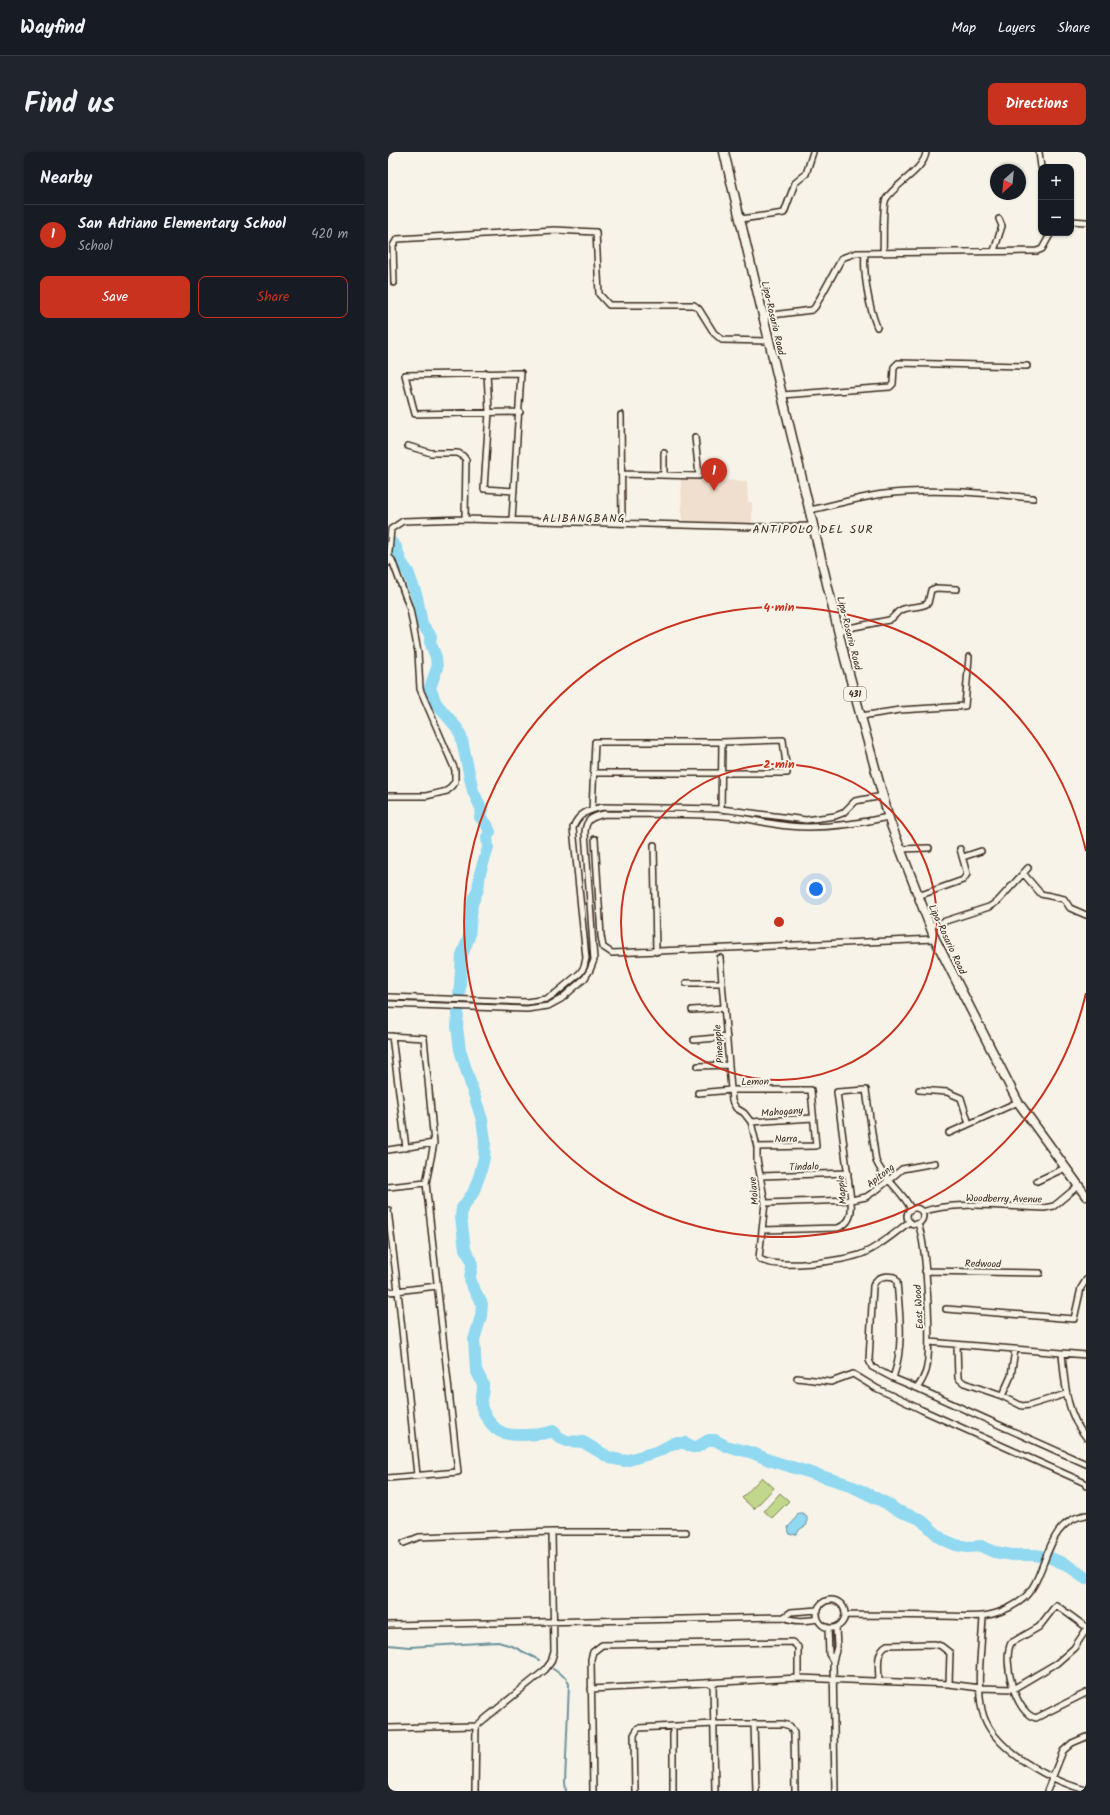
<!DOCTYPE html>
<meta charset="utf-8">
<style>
body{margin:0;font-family:Kalam,sans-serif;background:#20242c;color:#f1f3f6}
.controls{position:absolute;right:12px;top:12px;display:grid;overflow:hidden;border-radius:8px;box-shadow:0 1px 3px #0004}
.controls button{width:36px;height:36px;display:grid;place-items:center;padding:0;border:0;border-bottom:1px solid #363941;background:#171b24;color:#f1f3f6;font:20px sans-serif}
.compass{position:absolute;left:602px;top:12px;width:36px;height:36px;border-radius:50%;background:#171b24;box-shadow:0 1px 3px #0004;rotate:207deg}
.you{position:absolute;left:428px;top:737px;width:14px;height:14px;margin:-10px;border:3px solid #fff;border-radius:50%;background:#1a73e8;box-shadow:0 0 0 6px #1a73e833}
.badge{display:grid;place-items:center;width:26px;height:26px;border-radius:50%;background:#c8321e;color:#fff;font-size:13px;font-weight:700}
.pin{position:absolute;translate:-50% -33px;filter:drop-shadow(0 1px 2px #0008)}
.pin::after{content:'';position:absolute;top:21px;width:14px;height:12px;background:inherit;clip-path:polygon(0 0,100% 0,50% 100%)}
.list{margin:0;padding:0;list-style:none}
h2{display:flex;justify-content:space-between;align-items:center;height:52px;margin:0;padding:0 16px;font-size:17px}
h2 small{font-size:13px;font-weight:400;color:#9ea1a6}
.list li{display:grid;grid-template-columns:26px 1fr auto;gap:12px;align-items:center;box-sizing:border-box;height:60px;padding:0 16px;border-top:1px solid #363941}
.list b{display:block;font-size:15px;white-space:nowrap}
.list p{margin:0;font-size:13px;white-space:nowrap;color:#9ea1a6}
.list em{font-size:13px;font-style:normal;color:#9ea1a6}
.actions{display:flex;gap:8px;padding:12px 16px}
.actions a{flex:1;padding:9px 0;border:1px solid #c8321e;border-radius:8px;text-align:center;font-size:14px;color:#c8321e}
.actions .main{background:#c8321e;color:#fff}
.map{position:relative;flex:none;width:698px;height:1639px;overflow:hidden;border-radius:8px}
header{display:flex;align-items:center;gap:24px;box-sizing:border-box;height:56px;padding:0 20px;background:#171b24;border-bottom:1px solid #363941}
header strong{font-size:19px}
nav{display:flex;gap:22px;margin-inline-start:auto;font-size:14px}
.intro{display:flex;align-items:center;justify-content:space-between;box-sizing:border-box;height:96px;padding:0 24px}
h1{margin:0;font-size:28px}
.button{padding:10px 18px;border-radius:8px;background:#c8321e;color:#fff;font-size:14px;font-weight:700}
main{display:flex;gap:24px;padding:0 24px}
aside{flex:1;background:#171b24;border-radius:8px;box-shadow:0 1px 3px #0004}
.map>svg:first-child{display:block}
.built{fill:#f0dfce}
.green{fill:#c1d78c;stroke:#7e8055}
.water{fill:#90d9f1;stroke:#6e939d}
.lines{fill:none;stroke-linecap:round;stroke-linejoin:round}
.stream{stroke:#6e939d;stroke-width:2}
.river{stroke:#90d9f1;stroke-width:12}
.street-casing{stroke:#3b2a1e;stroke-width:8}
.primary-casing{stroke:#3b2a1e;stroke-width:11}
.street{stroke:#f7f3e8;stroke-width:5}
.primary{stroke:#f7f3e8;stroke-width:8}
.ring{fill:none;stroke:#c8321e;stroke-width:2}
.labels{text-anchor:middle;stroke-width:4;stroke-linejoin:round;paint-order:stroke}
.shield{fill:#f7f3e8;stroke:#73665b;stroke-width:1}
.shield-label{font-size:9px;font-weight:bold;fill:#3b2a1e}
.street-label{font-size:10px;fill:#3b2a1e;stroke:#f7f3e8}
.neighbourhood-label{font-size:11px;letter-spacing:1px;fill:#3b2a1e;stroke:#f7f3e8}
.quarter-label{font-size:12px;letter-spacing:1px;fill:#3b2a1e;stroke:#f7f3e8}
.centre{fill:#c8321e;stroke:#f7f3e8;stroke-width:2}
.ring-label{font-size:12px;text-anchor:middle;font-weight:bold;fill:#c8321e;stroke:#f7f3e8;stroke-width:4;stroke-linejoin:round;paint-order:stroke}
</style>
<header>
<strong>Wayfind</strong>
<nav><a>Map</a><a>Layers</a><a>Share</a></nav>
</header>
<div class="intro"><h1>Find us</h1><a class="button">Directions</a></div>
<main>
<aside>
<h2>Nearby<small></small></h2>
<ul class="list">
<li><span class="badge">1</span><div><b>San Adriano Elementary School</b><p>School</p></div><em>420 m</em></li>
</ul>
<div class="actions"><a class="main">Save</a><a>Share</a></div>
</aside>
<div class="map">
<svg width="698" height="1639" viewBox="0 0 698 1639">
<rect width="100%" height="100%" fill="#f7f3e8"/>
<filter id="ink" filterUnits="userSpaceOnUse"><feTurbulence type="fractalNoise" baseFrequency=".025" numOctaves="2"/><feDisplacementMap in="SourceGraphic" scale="8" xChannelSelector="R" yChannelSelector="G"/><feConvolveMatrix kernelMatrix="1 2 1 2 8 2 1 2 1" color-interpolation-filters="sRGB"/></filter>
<g filter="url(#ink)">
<path class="built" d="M 293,327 L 359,329 L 360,350 L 364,350 L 364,372 L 294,371 Z"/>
<path class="green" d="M 374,1325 L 386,1336 L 366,1357 L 354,1346 Z
M 392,1341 L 401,1349 L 384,1366 L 376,1359 Z"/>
<path class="water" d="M 410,1361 L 414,1361 L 419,1364 L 419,1373 L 412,1377 L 409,1382 L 403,1383 L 401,1381 L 400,1375 L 405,1370 Z"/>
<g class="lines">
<path class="stream" d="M 0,1493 L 21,1495 L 110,1490 L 124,1494 L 151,1508
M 165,1517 L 178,1526 L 181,1532 L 177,1630 L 178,1639"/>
<path class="river" d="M 0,387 L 8,395 L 13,410 L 20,420 L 29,445 L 34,472 L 43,484 L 42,490 L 48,505 L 49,516 L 42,536 L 48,551 L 69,576 L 73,584 L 85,639 L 94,658 L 92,665 L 99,673 L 102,680 L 99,685 L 100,696 L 92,721 L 90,737 L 84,752 L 81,785 L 74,803 L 69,875 L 72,898 L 94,968 L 97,988 L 96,1006 L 92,1022 L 85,1041 L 74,1056 L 73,1065 L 77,1097 L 83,1107 L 84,1114 L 82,1125 L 83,1132 L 94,1152 L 93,1164 L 86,1188 L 88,1218 L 95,1232 C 96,1242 90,1249 95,1259 C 98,1266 106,1277 113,1280 C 123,1285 155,1283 165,1279 L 172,1286 L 179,1289 L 195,1290 L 222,1306 L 237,1309 L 271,1299 L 286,1291 L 297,1291 L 304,1295 L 309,1295 L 321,1288 L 327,1288 L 338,1294 L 365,1301 L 381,1308 L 459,1332 L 498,1351 L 508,1358 L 532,1367 L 554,1387 L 568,1393 L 580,1395 L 593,1394 L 607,1400 L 624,1403 L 647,1403 L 663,1406 L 679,1413 L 698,1426"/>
<defs>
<path id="street" d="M 651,0 L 653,15
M 353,67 L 396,61 L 407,31 L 418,22 L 425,0
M 683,69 L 698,70
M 606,99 L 614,74 L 611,67
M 477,101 C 475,121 481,156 489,175
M 495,101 C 496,90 494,55 498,47 C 507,32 537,17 538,0
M 6,131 L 5,94 L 9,87 L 166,78 L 208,80 L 211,142 L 221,153 L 306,153 L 311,157 L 326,181 L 334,188 L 380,189
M 376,164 L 424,158 L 427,155 L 454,106 L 468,101 L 649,99 L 654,97 L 663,81
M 99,221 L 101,260 L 96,337 L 126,339
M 394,243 L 502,235 L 505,232 L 506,215 L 510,211 L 639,214
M 233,263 L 234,371
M 20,294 L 43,301 L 70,301 L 75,304 L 78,308 L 77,367
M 276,301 L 276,323
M 233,322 L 311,324 L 307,285
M 422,358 C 446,353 472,345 496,342 C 546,336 595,341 645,346
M 124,368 L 133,221 L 17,223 L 27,262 L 132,260
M 0,411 L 3,377 L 15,369 L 77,367 L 366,375 L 425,374
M 451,478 L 501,468 C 506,466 507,462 511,459 C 520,453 532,457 540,451 L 543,438 L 548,436 L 569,437
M 473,564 L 512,558 L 577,554 L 581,505
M 206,621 L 399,621 L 395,588 L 334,590
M 0,644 L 38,644 L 59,639 L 67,630 L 67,618 L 32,537 L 30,500 L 22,457 L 4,408 L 1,405
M 204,658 L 207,590 L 334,590 L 333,658
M 207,687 L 213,784 L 215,795 L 224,801 L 547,787
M 266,693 L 268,800
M 512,697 L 541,696
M 575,705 L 593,699
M 635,721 L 653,742 L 676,747 L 682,756 L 698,763
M 530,744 L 575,728 L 579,722 L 572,697
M 542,774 L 601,755 L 610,749 L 640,716
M 332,806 L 344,949 L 348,956 L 356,961 L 363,970 L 369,995 L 369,1007 L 377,1051 L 371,1106 C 383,1119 459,1109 476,1101 C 492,1094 507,1081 521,1070
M 298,831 L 334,831
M 0,845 L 139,850 L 158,847 L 168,841 L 192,821 L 196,815 L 198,806 L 185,676 C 190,661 201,658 215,655 L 333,657 L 418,668 L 447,664 L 455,661 L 467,649 L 495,644
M 0,852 L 139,857 L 160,854 L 173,847 L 197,826 L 202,818 L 206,808 L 197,680 C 198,667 204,665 216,662 C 255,663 296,661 335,664 C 357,665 379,672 401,674 C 433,677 469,672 500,665
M 304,858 L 336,856
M 0,884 L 36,886 L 46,991 L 38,1031 L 70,1320 L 0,1326
M 4,884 L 18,996
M 306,888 L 339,885
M 310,914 L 341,913
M 531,938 L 559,940 L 573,946 L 581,972
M 310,941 L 343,938 L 423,938 L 428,994 L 369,995
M 363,970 L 425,966
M 561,981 L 630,950
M 0,998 L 46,991
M 373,1024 L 460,1021
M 649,1029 L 677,1016
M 0,1035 L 38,1031
M 377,1051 L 463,1048 L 478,1045 L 490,1037 L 514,1017 L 547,1011
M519 1064a8 8 0 1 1 16 0a8 8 0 1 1-16 0Z
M 0,1058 L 10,1139 L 29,1323
M 534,1060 C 566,1048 621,1055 656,1056 L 666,1054 L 690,1034
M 374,1078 L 450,1076 C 463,1071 464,1061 463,1048 L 449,940 L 478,938 L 488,1009 C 496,1028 513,1037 523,1057
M 537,1119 L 652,1121
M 0,1140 L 49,1134
M 558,1157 L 686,1167 L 693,1136 L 698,1128
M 541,1190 L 698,1203
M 569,1193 L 570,1226 L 576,1231 L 614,1244 L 634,1254 L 642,1253 L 678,1242
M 674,1202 C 677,1232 678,1262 698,1285
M 409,1226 L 443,1230 L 465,1222 L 488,1236 L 534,1258 L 684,1325 L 697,1331 L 698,1334
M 505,1226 C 516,1195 512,1163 509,1130 L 506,1125 C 497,1123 489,1124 485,1134 L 481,1208 L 484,1215 L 505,1226 L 529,1236 L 698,1312
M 529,1236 C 533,1231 536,1225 538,1219 C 544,1197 539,1093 530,1072
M 614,1244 L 623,1224 L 627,1198
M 16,1391 L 31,1385 L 164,1380 L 298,1380
M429 1462a14 14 0 1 1 28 0a14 14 0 1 1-28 0Z
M 457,1463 C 488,1463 520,1463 551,1464 C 565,1464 580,1465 594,1464 C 606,1463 621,1457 631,1450 C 662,1429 653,1370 698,1363
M 595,1464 C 594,1492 588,1531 594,1558 C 602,1597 663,1629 698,1638
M 396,1465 L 403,1460 L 430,1458
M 0,1473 L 396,1465 C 407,1470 418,1469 430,1467
M 698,1475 L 668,1453 L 651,1475 L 623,1491 C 614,1508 627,1562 648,1566 L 698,1541
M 440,1476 L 441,1502 L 445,1509
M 491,1529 C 491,1518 487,1499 499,1493 L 547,1492 L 553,1494 L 562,1501 L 561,1532
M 325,1531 L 327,1639
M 203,1537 L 410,1526 L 561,1532 L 592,1536 L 625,1537 L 669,1511 L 686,1496 L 698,1478
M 366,1572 L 368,1639
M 0,1576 L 88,1574 L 157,1518 L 163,1510 L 166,1500 L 164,1380
M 87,1639 L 88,1574
M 205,1639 L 203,1507 L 205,1500 L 214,1493 L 404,1490 L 410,1495 L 410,1526
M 247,1639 L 246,1583 L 250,1576 L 326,1572 L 395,1572 L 402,1574 L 406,1581 L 407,1639
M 285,1639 L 285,1575
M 447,1639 L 445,1509 L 449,1495 L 448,1476
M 659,1639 L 675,1599 L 684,1591 L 698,1585"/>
<path id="primary" d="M 336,0 L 457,507 L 502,670 L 547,787 L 630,950 L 698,1044"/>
</defs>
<use href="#street" class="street-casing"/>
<use href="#primary" class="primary-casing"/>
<use href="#street" class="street"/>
<use href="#primary" class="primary"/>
</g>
</g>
<g class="ring">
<circle cx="391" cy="770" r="158"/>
<path d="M698 841A315 315 0 1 1 698 699"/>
</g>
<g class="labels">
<rect class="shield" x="456" y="535" width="22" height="14" rx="3"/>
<g class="shield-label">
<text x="467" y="545">431</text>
</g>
<g class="street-label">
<text transform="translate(386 166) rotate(77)" y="4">Lipa-Rosario Road</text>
<text transform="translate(462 481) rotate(76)" y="4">Lipa-Rosario Road</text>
<text transform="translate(560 787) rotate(65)" y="4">Lipa-Rosario Road</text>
<text transform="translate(330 892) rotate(-95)" y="4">Pineapple</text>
<text transform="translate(367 929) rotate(-1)" y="4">Lemon</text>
<text transform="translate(394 959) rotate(-4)" y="4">Mahogany</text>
<text transform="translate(398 986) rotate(-1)" y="4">Narra</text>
<text transform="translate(416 1014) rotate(-2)" y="4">Tindalo</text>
<text transform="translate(492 1023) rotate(-38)" y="4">Apitong</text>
<text transform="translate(453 1038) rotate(-96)" y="4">Mapple</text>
<text transform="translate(365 1039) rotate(-96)" y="4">Molave</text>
<text transform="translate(616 1046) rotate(1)" y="4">Woodberry Avenue</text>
<text transform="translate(595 1111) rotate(1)" y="4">Redwood</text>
<text transform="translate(530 1155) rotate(-93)" y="4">East Wood</text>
</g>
<g class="neighbourhood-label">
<text x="196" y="370">ALIBANGBANG</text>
</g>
<g class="quarter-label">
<text x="425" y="381">ANTIPOLO DEL SUR</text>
</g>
</g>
<circle cx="391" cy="770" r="6" class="centre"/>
<g class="ring-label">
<text x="391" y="459">4 min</text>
<text x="391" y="616">2 min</text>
</g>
</svg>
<div class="controls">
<button>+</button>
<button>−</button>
</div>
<svg class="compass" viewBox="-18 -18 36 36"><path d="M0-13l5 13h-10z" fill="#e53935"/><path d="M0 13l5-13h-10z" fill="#9ea1a6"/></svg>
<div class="you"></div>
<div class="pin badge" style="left:326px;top:339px">1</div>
</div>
</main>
